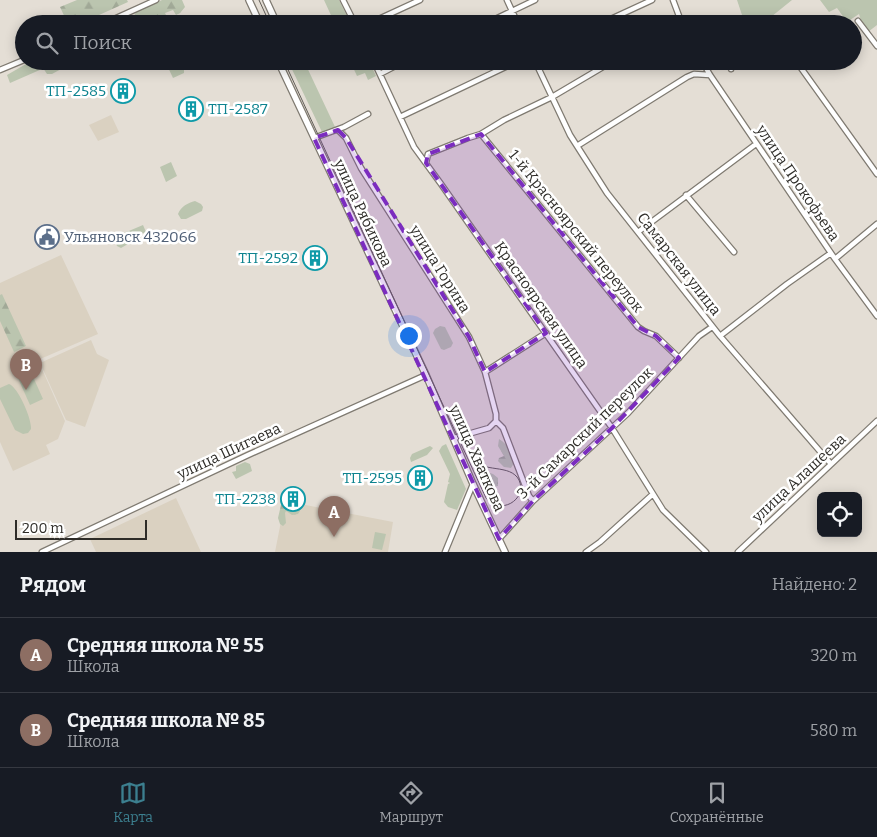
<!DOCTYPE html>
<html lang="ru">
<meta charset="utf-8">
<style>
body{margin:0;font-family:Bitter,serif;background:#20242c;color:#f1f3f6}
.controls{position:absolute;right:15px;bottom:15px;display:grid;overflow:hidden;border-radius:8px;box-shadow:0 2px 12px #0003}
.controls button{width:45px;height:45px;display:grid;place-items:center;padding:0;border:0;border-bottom:1px solid #363941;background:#171b24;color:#f1f3f6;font:25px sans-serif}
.scale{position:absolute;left:15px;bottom:12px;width:132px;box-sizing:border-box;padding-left:5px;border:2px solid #2e2c28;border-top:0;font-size:14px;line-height:18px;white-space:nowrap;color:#2e2c28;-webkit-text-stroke:4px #fff;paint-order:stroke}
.you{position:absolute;left:408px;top:335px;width:18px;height:18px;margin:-12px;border:4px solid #fff;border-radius:50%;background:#1a73e8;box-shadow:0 0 0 8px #1a73e833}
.badge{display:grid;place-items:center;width:32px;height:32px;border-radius:50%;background:#3c7f8f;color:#fff;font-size:16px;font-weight:700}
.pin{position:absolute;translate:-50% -41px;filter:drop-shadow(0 1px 2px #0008)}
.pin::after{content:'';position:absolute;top:26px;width:18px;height:15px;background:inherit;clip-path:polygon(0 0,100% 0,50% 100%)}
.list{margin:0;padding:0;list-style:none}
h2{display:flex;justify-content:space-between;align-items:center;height:65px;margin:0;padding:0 20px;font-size:21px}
h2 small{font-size:16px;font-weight:400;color:#9ea1a6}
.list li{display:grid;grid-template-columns:32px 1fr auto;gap:15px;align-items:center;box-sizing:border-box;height:75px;padding:0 20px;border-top:1px solid #363941}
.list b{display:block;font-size:19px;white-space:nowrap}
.list p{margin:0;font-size:16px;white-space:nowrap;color:#9ea1a6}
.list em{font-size:16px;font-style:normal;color:#9ea1a6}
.icon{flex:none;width:28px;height:28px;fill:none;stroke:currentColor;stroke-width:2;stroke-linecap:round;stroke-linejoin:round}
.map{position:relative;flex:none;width:877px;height:552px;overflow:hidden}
.search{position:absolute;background:#171b24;box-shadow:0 2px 12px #0003;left:15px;right:15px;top:15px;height:55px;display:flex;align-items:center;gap:12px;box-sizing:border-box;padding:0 18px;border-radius:28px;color:#9ea1a6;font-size:19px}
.sheet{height:215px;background:#171b24}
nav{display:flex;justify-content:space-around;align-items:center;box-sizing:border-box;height:70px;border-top:1px solid #363941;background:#171b24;font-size:14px;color:#9ea1a6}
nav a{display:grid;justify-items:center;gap:2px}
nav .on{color:#3c7f8f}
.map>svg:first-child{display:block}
.built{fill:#dad1c1}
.green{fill:#bbc5af}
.forest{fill:url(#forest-firs)}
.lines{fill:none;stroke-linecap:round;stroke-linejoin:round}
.minor-casing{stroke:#7f7a71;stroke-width:7}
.major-casing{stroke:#7f7a71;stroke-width:8}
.minor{stroke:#fff;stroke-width:4.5}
.major{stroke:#fff;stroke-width:5.5}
.tram{stroke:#615d58;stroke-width:1}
.marked{fill:#7b2cbf;fill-opacity:0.2;stroke:#7b2cbf;stroke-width:4;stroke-dasharray:10 6;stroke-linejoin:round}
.labels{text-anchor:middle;stroke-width:5;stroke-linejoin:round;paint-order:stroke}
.culture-label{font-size:15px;fill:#0d838f;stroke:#fff;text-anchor:end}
.street-label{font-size:15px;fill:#2e2c28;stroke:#fff}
.service-label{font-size:15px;fill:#4e5e75;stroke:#fff;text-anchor:start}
</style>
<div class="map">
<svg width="877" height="552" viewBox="0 0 877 552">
<defs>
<pattern id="forest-firs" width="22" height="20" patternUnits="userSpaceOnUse" patternTransform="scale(1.25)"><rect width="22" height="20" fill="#bbc5af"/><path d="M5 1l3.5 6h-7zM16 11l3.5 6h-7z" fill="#a1a997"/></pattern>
</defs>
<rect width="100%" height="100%" fill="#e4ded5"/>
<path class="built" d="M 111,115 L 119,132 L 98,141 L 89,125 Z
M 61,255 L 98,334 L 38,360 L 65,421 L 58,439 L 46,445 L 50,454 L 13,471 L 0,442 L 0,283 Z
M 91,340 L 97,354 L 109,360 L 85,427 L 66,420 L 40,363 Z
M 176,498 L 201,552 L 96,552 L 90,539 Z
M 285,501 L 393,522 L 388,552 L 275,552 Z"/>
<path class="green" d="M 162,0 L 182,0 L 185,7 L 180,13 L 176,15 L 173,10 L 165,13 L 168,19 L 158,24 L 137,24 L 134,16 L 136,12 Z
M 324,0 L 339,0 L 351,24 L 335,24 Z
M 737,0 L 792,0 L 766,21 L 767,24 L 746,24 L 743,18 Z
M 820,0 L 877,0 L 877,25 L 868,32 L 862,24 L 859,14 L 847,22 L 837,8 L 829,12 Z
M 29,61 L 48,61 L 42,69 L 10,83 L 7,75 L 26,64 L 26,63 Z
M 50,61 L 62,61 L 63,68 L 52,74 L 47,74 L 43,68 Z
M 165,61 L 180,61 L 184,70 L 184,73 L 173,78 Z
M 288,61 L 304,61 L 336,129 L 322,132 Z
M 350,61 L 369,61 L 376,76 L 368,80 L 365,73 L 357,76 Z
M 171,162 L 177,176 L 166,182 L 160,167 Z
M 195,201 L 201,204 L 203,207 L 202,211 L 186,219 L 181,219 L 178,214 C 181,206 188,203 195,201 Z
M 143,225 L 146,232 L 127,241 L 128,244 L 121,248 L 117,246 L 115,241 L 117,236 Z
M 440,326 L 445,327 L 453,343 L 451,347 L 444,350 L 441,349 L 433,333 L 435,329 Z
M 30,370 L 43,399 L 30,405 L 17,376 Z
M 9,384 C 18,387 32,419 31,429 L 28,433 L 23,434 L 15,430 L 0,399 L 0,388 Z
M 446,444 L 466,489 L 457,510 L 448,507 L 444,502 L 448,484 L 450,483 L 448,482 L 450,474 L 439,451 L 442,446 Z
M 430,446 L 433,448 L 427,455 L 411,462 L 410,458 L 412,454 Z
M 245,462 L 250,464 L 252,471 L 236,479 L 232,472 L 236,471 L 236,466 Z
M 375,532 L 386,534 L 382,550 L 372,548 Z"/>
<path class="forest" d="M 77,0 L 127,0 L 128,2 L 79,24 L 68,24 L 60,7 Z
M 181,0 L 184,7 L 180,13 L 176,14 L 173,9 L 165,12 L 161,19 L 155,21 L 151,17 L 155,14 L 153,11 C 160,3 171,0 181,0 Z
M 2,294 L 26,346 L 14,352 L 0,321 L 0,295 Z
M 499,439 C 507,443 512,454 514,463 L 511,468 L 504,467 L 498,461 L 499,458 L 504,456 L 498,446 Z
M 487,472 L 493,474 L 498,478 L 498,486 L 493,487 L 486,482 L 485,476 Z
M 285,502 C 292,503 300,503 300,511 L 298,514 L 292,515 L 286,511 L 285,513 L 286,523 L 283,526 L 280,524 L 278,518 L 281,505 Z"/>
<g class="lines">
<defs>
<path id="minor" d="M 343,0 L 355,24
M 507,0 L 518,24
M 673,0 L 682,24
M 858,21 L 877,46
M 103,24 L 156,0
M 368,24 L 420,0
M 485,24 L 535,0
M 600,24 L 652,0
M 372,61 L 377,68 L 414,147 L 441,184 L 612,428 L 663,510 L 706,552
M 535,61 L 570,135 L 607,193 L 720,336 L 831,464
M 702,61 L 710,75 L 835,259 L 877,316
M 729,61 L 731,69
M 796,61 L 877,174
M 0,70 L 24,60
M 380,74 L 405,61
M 400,117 L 518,61
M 338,130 L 346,138 L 361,168 L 469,337 L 485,372 L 496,414 L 496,421 L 503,428 L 529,496 L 533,501
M 481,134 L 638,327 L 644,331 L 656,336 L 679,358
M 314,138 L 344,127 L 368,114
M 577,146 L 687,77 L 694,74 L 710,75
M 426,163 L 428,154 L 468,138 L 481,134 L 504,120 L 552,97 L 613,61
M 686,195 L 734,252
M 638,232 L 756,144
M 835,259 L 877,224
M 720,336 L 787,284 L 831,253
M 485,372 L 546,333
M 454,438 L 489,428 L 496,421
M 499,539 L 533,501 L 628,413 L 699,336 L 712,327
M 42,552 L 248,455 L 426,375
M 445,552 L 473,484
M 586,552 L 600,542 L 653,494
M 738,552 L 877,421"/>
<path id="major" d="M 249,0 L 260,24
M 266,0 L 277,24
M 278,61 L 426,375 L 473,484 L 505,552"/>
</defs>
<use href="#minor" class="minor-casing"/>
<use href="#major" class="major-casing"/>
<use href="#minor" class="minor"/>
<use href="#major" class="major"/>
<path class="tram" d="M 259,0 L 270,24
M 284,61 L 486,498 C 499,516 528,500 519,480 C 510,463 483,474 471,458"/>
</g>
<path class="marked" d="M 338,130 L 346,138 L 469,337 L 485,372 L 546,333 L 426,163 L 428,154 L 481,134 L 638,327 L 656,336 L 679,358 L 612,428 L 533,501 L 499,539 L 314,138 Z"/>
<defs>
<symbol id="building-ring" viewBox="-11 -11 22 22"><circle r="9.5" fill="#fff" stroke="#0f9aa8" stroke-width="1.5"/><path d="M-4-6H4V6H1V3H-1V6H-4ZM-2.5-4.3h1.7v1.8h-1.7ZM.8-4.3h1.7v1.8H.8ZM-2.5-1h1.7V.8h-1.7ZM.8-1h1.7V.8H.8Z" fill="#0f9aa8"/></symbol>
<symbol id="civic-ring" viewBox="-11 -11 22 22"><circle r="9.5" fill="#fff" stroke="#5c6f8a" stroke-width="1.5"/><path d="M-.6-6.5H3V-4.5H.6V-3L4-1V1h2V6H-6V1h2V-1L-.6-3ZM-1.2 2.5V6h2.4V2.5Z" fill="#5c6f8a"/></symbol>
</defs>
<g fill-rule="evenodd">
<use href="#building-ring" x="109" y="77" width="28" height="28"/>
<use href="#building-ring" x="177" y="95" width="28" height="28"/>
<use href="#civic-ring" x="33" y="223" width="28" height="28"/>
<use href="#building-ring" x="301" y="244" width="28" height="28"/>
<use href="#building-ring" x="406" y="464" width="28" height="28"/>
<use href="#building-ring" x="279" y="485" width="28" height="28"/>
</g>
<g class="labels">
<g class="culture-label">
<text x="106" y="96">ТП-2585</text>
<text x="208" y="114" text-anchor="start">ТП-2587</text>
<text x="298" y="263">ТП-2592</text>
<text x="402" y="483">ТП-2595</text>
<text x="276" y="504">ТП-2238</text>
</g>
<g class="street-label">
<text transform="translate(798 183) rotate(56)" y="5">улица Прокофьева</text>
<text transform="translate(363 213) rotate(65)" y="5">улица Рябикова</text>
<text transform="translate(576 231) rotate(51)" y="5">1-й Красноярский переулок</text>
<text transform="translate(679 264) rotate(52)" y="5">Самарская улица</text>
<text transform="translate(440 269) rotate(58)" y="5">улица Горина</text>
<text transform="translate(541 305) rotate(55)" y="5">Красноярская улица</text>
<text transform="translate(585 433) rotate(-44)" y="5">3-й Самарский переулок</text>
<text transform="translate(229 451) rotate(-25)" y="5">улица Шигаева</text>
<text transform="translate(477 458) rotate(66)" y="5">улица Хваткова</text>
<text transform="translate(799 478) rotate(-43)" y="5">улица Алашеева</text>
</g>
<g class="service-label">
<text x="64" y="242">Ульяновск 432066</text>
</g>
</g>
</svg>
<div class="controls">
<button><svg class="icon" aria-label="locate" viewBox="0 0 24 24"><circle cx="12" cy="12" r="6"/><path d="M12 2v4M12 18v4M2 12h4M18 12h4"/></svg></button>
</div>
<div class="scale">200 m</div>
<div class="you"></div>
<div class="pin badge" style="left:334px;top:537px;background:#8d6e63">A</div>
<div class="pin badge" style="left:26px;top:390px;background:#8d6e63">B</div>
<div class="search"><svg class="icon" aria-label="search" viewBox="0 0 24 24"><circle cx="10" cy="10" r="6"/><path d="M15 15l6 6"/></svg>Поиск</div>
</div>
<section class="sheet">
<h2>Рядом<small>Найдено: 2</small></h2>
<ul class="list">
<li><span class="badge" style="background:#8d6e63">A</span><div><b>Средняя школа № 55</b><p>Школа</p></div><em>320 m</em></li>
<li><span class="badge" style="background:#8d6e63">B</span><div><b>Средняя школа № 85</b><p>Школа</p></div><em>580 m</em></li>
</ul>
</section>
<nav>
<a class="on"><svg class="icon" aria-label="map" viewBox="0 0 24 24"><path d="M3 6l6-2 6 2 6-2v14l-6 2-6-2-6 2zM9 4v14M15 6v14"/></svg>Карта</a>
<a><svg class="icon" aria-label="directions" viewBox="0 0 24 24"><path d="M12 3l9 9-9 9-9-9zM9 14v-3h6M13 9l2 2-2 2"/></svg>Маршрут</a>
<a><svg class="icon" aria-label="saved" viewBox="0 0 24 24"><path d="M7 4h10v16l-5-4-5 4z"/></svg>Сохранённые</a>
</nav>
